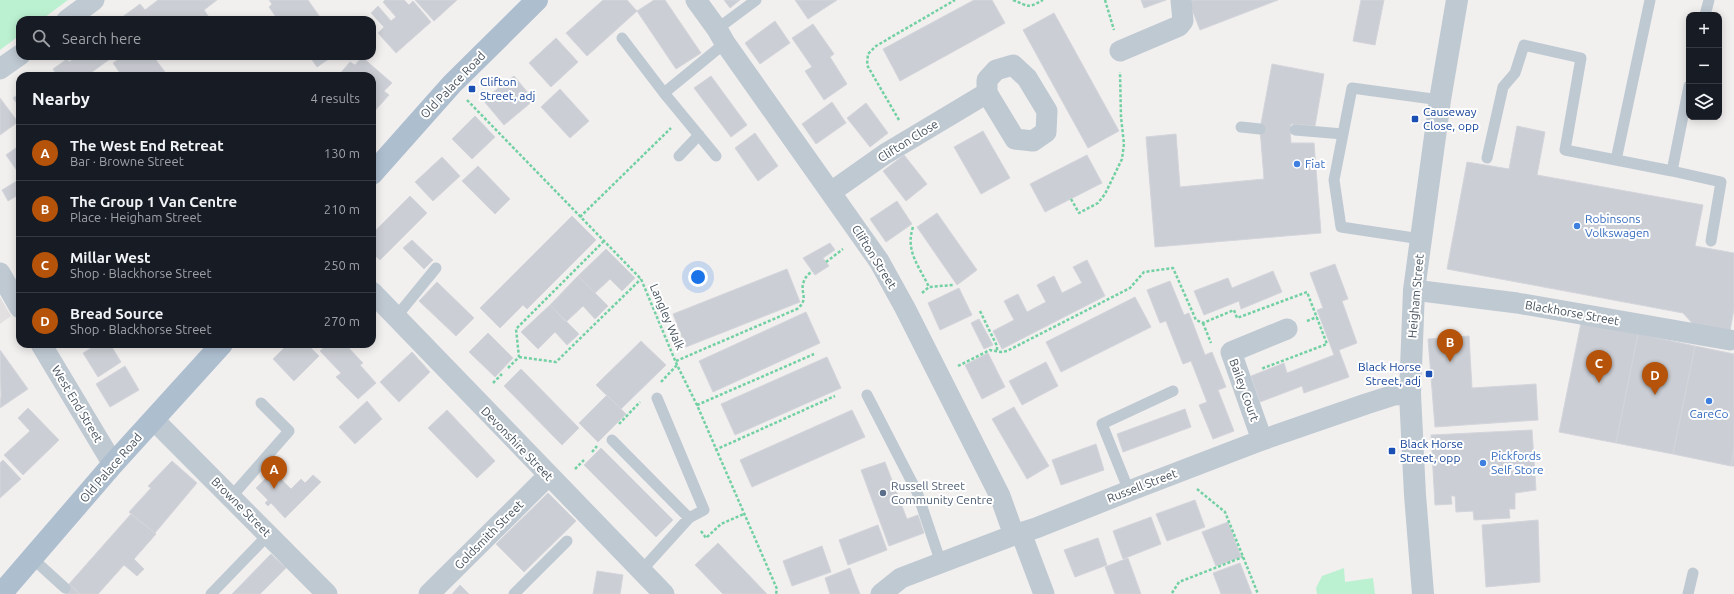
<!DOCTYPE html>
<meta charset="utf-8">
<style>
body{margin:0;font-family:Ubuntu,sans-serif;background:#242831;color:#f1f3f6}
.controls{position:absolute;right:12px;top:12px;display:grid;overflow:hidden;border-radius:8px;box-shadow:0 2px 10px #0003}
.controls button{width:36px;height:36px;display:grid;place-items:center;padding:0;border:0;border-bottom:1px solid #363941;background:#171b24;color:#f1f3f6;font:20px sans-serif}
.you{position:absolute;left:698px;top:277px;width:14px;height:14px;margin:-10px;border:3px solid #fff;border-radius:50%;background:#1a73e8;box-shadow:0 0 0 6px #1a73e833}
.badge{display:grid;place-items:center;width:26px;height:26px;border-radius:50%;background:#b45309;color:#fff;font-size:13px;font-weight:700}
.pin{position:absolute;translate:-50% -33px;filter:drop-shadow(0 1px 2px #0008)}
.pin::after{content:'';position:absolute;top:21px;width:14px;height:12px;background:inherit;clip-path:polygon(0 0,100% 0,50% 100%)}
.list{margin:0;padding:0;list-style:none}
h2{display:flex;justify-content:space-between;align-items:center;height:52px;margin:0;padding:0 16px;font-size:17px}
h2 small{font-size:13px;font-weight:400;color:#9ea1a6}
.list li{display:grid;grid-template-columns:26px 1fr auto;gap:12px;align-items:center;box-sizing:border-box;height:56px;padding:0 16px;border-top:1px solid #363941}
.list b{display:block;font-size:15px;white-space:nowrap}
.list p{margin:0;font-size:13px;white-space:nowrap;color:#9ea1a6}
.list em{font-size:13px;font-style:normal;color:#9ea1a6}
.icon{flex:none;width:22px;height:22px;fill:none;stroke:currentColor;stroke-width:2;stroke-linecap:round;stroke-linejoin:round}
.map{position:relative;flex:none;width:1734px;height:594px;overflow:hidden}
.search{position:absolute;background:#171b24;box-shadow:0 2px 10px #0003;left:16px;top:16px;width:360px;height:44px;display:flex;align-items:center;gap:10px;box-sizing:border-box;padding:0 14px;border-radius:12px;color:#9ea1a6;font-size:15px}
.panel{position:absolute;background:#171b24;box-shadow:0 2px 10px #0003;left:16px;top:72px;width:360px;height:276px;border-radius:12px}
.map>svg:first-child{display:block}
.education{fill:#e3e0e1}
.green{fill:#bbf1d1}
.building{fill:#cbced4;stroke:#d3d5db}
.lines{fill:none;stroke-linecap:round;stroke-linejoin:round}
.path{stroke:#72d1a3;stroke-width:2.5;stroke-dasharray:3 2;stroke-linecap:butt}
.service{stroke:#bfc9d2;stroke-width:11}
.minor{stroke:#bfc9d2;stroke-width:21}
.tertiary{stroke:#bfc9d2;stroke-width:22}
.primary{stroke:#adbecf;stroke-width:22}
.transit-dot{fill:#1a4fb4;stroke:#fff;stroke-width:1.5}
.shop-dot{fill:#3f7fe0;stroke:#fff;stroke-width:1.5}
.service-dot{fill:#5c6f8a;stroke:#fff;stroke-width:1.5}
.labels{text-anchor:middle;stroke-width:4;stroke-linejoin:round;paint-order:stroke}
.transit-label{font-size:12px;fill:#164399;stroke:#fff;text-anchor:start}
.street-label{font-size:12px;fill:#46525e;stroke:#fff}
.shop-label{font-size:12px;fill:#366cbe;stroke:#fff;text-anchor:start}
.service-label{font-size:12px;fill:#4e5e75;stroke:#fff;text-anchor:start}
</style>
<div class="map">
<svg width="1734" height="594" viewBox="0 0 1734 594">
<rect width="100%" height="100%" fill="#f2efef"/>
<path class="education" d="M 0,297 L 11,316 L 0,324 Z"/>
<path class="green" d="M 0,0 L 68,0 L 41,20 L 20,20 L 20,35 L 0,50 Z
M 1344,568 L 1345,582 L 1373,578 L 1375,594 L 1317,594 L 1316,588 L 1322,576 Z"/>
<path class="building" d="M 158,0 L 217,0 L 204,10 L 211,20 L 122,20 L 121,18 L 140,4 L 145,10 Z
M 269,0 L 308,0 L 322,20 L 278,20 L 269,7 L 272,4 Z
M 385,0 L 404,0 L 409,5 L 413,1 L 431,22 L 396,53 L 378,33 L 384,27 L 371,13 L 378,6 L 391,21 L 396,17 L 383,2 Z
M 415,0 L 457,0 L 434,21 Z
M 603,0 L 627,0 L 637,11 L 587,56 L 566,33 Z
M 654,0 L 665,0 L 701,53 L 676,69 L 637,11 Z
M 724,0 L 740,0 L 730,8 Z
M 795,0 L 837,0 L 808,19 Z
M 974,0 L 992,0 L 1005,23 L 900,81 L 883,49 Z
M 1141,0 L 1166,0 L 1144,8 Z
M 1193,0 L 1278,0 L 1200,30 L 1189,2 Z
M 1361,0 L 1384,0 L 1375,45 L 1353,41 Z
M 1054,13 L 1119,131 L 1088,148 L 1023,30 Z
M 775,21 L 790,43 L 760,64 L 745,43 Z
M 813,24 L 834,54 L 830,57 L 847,84 L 824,100 L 805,71 L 812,67 L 792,38 Z
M 556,38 L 578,62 L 551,87 L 529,63 Z
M 78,56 L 114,56 L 92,72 L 95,76 L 50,76 L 55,72 L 53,69 L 67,59 L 69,62 Z
M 123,56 L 153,56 L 165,72 L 160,76 L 122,76 L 113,63 Z
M 303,56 L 333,56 L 317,67 L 310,57 L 306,60 Z
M 362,57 L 392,83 L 384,91 L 389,95 L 372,114 L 372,76 L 338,76 L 350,62 L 355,65 Z
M 1272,64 L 1324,74 L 1315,126 L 1291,124 L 1290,130 L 1291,143 L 1314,143 L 1321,233 L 1155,247 L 1146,137 L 1176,134 L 1180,187 L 1264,179 L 1260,129 Z
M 514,76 L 534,100 L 504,125 L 483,100 Z
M 711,76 L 747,125 L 731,137 L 694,88 Z
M 560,89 L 589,121 L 570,138 L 541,107 Z
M 20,93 L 20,108 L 13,98 Z
M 0,98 L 18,122 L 0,135 Z
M 832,102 L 846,123 L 816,144 L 802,124 Z
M 866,103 L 888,133 L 870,147 L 847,118 Z
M 475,116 L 495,137 L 472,159 L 452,139 Z
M 1517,126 L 1545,132 L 1537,175 L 1703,205 L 1695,246 L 1734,253 L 1734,309 L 1730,331 L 1693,324 L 1683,313 L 1447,269 L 1467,162 L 1509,169 Z
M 983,131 L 1010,178 L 981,194 L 954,147 Z
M 755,133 L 778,166 L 758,181 L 735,148 Z
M 20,145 L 20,175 L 6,155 Z
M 904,155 L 927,184 L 906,201 L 883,171 Z
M 1087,155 L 1102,183 L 1045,212 L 1030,184 Z
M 442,157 L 460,176 L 433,201 L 415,182 Z
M 478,166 L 510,199 L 495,214 L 462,181 Z
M 20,179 L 20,194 L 8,201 L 2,190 Z
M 410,196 L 427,213 L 380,260 L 372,253 L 372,234 Z
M 897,201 L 912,224 L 886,242 L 870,219 Z
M 937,213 L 977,270 L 957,285 L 917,227 Z
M 572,216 L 596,240 L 527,309 L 523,305 L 500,328 L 480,308 Z
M 412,240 L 433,260 L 424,269 L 403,248 Z
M 830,243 L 835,250 L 823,258 L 829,266 L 815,275 L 803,258 Z
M 606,249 L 635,278 L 622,291 L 610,279 L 595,293 L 578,276 Z
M 1087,260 L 1105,296 L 1002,349 L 993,331 L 1014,320 L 1004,301 L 1018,294 L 1027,312 L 1046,302 L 1037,285 L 1054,276 L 1062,293 L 1082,283 L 1073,267 Z
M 1335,264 L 1348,299 L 1342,301 L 1357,343 L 1339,350 L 1349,377 L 1304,393 L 1302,386 L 1260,402 L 1251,376 L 1284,363 L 1287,373 L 1334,355 L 1317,310 L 1323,308 L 1310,273 Z
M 787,269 L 800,302 L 686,347 L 673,314 Z
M 1273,271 L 1282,292 L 1241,309 L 1239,301 L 1204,315 L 1194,291 L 1228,278 L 1232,288 Z
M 578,276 L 608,306 L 595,319 L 583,306 L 566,322 L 550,305 Z
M 1170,281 L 1184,315 L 1189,313 L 1205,355 L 1212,352 L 1226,387 L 1218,390 L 1234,431 L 1213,439 L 1199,405 L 1207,402 L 1191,361 L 1183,364 L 1166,321 L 1160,323 L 1147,290 Z
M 437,282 L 474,318 L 456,336 L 419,301 Z
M 959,288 L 972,315 L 940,330 L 928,303 Z
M 1135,297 L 1151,327 L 1061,372 L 1046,342 Z
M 550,305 L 579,334 L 567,345 L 555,332 L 538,349 L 521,332 Z
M 806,312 L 820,343 L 713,392 L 699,361 Z
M 979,319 L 993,345 L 984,349 L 971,323 Z
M 1581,323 L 1638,334 L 1616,443 L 1559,432 Z
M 488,333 L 513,358 L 495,377 L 469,352 Z
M 1638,334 L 1695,346 L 1673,454 L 1616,443 Z
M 1469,336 L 1472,388 L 1536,384 L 1538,420 L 1435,427 L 1428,339 Z
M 641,341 L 666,365 L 621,409 L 596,385 Z
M 98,344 L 110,344 L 121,362 L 98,377 L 83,353 Z
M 288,344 L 307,344 L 319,356 L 294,381 L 273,359 Z
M 328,344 L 345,344 L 363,363 L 360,365 L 376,383 L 358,399 L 336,377 L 341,373 L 320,351 Z
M 1695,346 L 1734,354 L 1734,448 L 1731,466 L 1673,454 Z
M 0,350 L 28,389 L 0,408 L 1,395 Z
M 412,352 L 430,372 L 399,402 L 380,382 Z
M 988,353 L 1005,387 L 982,399 L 965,365 Z
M 827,357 L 841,388 L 735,435 L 721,404 Z
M 1046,362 L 1058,386 L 1022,405 L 1009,381 Z
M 125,366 L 139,390 L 110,407 L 96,384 Z
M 521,369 L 579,428 L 562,445 L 504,386 Z
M 607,395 L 626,414 L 598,442 L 579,423 Z
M 367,401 L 382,419 L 355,444 L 339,427 Z
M 1014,407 L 1049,466 L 1027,479 L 992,419 Z
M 28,408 L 59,440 L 23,475 L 4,455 L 30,431 L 18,418 Z
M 1185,409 L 1191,427 L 1123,452 L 1117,434 Z
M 447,410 L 495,461 L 477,478 L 428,428 Z
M 852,410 L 865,437 L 752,487 L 740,460 Z
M 1532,430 L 1536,490 L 1515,493 L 1515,509 L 1509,509 L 1510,518 L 1474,520 L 1473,511 L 1456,512 L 1455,496 L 1451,496 L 1452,504 L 1435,505 L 1431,435 Z
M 1096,444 L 1104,470 L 1061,485 L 1052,460 Z
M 601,448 L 673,520 L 656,537 L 584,465 Z
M 1734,448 L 1734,466 L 1731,466 Z
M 3,460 L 21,479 L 0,498 L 0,463 Z
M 276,460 L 287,471 L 280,478 L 291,489 L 301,479 L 305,483 L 313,475 L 321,482 L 285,518 L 271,503 L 268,506 L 265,503 L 268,500 L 256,488 L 273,471 L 270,467 Z
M 172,461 L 197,483 L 155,533 L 129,512 L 151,488 L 148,486 Z
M 885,462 L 907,519 L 918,515 L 924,533 L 889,546 L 861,470 Z
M 548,493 L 576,521 L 524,572 L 496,544 Z
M 1195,500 L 1205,527 L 1167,541 L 1156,514 Z
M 131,514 L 156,534 L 134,559 L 144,569 L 137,576 L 124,565 L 98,594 L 80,594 L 69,584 Z
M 1151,517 L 1161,544 L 1123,559 L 1113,531 Z
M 1538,520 L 1540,582 L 1486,587 L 1482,525 Z
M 1228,522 L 1241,557 L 1216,566 L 1202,532 Z
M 878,525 L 887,550 L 848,565 L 839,540 Z
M 1098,538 L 1107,565 L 1075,577 L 1064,550 Z
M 718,543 L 767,594 L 723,594 L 695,565 Z
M 822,546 L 831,572 L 792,586 L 783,561 Z
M 271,554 L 286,568 L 260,594 L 232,594 Z
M 1128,558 L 1141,594 L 1115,594 L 1105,567 Z
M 1240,563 L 1252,594 L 1221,594 L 1213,573 Z
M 850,568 L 860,594 L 830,594 L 825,578 Z
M 597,571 L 623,575 L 620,594 L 593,594 Z
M 69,584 L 79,594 L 66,594 L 63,591 Z
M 460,585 L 469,594 L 452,594 Z"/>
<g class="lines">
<path class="path" d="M 1013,0 C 1029,6 1027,9 1043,0
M 1105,0 L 1114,30
M 467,100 L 641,279 L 677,365 L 697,405 L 777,589 L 776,594
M 899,120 L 867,65 L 868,54 L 876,46 L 955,0
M 1071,199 L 1079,213 L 1098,203 L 1105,194 L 1122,159 L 1124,144 L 1121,117 L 1120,72
M 580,217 L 671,128
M 913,227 C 905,251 919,266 929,287 L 953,285
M 826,262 L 843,249
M 922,293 L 929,287
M 980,311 L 997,346 L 997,351
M 1307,321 L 1317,317
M 1203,323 L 1211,343
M 519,357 L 556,362 L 641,279
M 676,361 L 797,309 C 810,299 799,292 804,281 C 805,277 809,274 812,271
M 958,366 L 990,350 L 1001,352 L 1007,351 L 1130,288 L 1144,272 L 1173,268 L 1196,320 L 1203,323 L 1234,310 L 1237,318 L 1307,292 L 1327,344 L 1261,369
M 508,368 L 519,357 L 516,329 L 604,241
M 661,382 L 677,365
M 493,383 L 502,374
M 697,405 L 814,354
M 619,424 L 640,402
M 715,450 L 835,396
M 592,452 L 597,446
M 575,469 L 584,460
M 1197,489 L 1225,512 L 1258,594
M 701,531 L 706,538 L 721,524 L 744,514
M 1172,593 L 1179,582 L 1243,557"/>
<path class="service" d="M 1650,0 L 1616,160 L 1672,171 L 1689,86
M 1705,15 L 1709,0
M 717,29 L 756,0
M 622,38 L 664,93
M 1241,127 L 1260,129
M 1295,130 L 1343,134
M 679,156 L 699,135
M 716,156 L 664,93 L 725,43
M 1487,158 L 1503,87 L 1515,73 L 1524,45 L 1581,58 L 1565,150 L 1616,160
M 1672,171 L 1721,182 L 1711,241
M 1421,239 L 1341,227 L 1334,180 L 1352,88 L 1440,100
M 396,317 L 436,268
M 867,395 L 917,492 L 941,563
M 657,398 L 704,510 L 689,518
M 612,440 L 689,518 L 641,571
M 1129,491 L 1102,424 L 1173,391
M 231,497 L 289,431 L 261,403
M 32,558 L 65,588
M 211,594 L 269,534
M 514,594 L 567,541
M 1688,594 L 1693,573"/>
<path class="minor" d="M 696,0 L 717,29 L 725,43 L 879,261 L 905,308 L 1000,496 L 1014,535
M 67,20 L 94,0
M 1120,51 L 1179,26 L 1183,21 L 1181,0
M 1013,65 L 1027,78 L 1047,111 L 1046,132 L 1033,141 L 1015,139 L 987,93 L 987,80 L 996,70 Z
M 0,69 L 20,55
M 831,192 L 885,154 L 987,93
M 0,273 L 20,308
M 1414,290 L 1517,303 L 1730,340
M 372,292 L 664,594
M 41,344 L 113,464
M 154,420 L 327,594
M 1262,440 L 1231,352 L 1287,329
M 1021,533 L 1044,594
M 429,594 L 548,476
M 881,594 L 901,578 L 1014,535 L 1036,528 L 1129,491 L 1262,440 L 1366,404 L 1394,395 L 1410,394"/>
<path class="tertiary" d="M 1423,594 L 1415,495 L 1410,394 L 1414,290 L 1440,100 L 1457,0"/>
<path class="primary" d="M 372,174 L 452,84 L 537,0
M 1,594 L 113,464 L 222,344"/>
</g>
<g class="transit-dot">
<rect x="468" y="85" width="8" height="8" rx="2"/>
<rect x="1411" y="115" width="8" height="8" rx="2"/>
<rect x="1425" y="370" width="8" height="8" rx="2"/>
<rect x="1388" y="447" width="8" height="8" rx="2"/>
</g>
<g class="shop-dot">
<circle cx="1297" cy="164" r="4"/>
<circle cx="1577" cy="226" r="4"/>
<circle cx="1709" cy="401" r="4"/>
<circle cx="1483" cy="463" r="4"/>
</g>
<circle class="service-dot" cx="883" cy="493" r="4"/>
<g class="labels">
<g class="transit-label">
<text x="480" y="86">Clifton<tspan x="480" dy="14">Street, adj</tspan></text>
<text x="1423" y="116">Causeway<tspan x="1423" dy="14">Close, opp</tspan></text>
<text x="1421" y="371" text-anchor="end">Black Horse<tspan x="1421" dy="14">Street, adj</tspan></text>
<text x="1400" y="448">Black Horse<tspan x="1400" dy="14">Street, opp</tspan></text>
</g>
<g class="street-label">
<text transform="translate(453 85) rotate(-46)" y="4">Old Palace Road</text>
<text transform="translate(908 141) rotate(-32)" y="4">Clifton Close</text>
<text transform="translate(874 257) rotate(58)" y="4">Clifton Street</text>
<text transform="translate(1416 296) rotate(-85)" y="4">Heigham Street</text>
<text transform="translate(1572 313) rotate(10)" y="4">Blackhorse Street</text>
<text transform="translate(667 317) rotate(67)" y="4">Langley Walk</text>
<text transform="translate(1244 390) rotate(70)" y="4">Bailey Court</text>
<text transform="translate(77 404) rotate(59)" y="4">West End Street</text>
<text transform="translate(517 444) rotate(46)" y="4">Devonshire Street</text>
<text transform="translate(111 468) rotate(-49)" y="4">Old Palace Road</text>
<text transform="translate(1142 486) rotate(-21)" y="4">Russell Street</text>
<text transform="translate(241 507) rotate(45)" y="4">Browne Street</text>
<text transform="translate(489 535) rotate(-45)" y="4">Goldsmith Street</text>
</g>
<g class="shop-label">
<text x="1305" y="168">Fiat</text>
<text x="1585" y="223">Robinsons<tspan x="1585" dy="14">Volkswagen</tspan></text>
<text x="1709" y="418" text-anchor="middle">CareCo</text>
<text x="1491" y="460">Pickfords<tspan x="1491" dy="14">Self Store</tspan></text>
</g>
<g class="service-label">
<text x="891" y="490">Russell Street<tspan x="891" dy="14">Community Centre</tspan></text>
</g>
</g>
</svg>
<div class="controls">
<button>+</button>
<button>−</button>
<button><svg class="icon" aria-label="layers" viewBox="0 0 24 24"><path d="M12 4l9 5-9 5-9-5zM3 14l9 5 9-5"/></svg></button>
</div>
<div class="you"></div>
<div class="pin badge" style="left:274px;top:489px">A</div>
<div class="pin badge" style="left:1450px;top:362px">B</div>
<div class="pin badge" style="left:1599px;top:383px">C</div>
<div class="pin badge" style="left:1655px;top:395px">D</div>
<div class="search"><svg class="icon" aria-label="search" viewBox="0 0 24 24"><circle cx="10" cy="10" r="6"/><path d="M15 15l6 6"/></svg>Search here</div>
<section class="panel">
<h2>Nearby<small>4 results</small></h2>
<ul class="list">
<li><span class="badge">A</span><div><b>The West End Retreat</b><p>Bar · Browne Street</p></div><em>130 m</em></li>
<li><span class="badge">B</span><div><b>The Group 1 Van Centre</b><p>Place · Heigham Street</p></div><em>210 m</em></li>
<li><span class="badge">C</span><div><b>Millar West</b><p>Shop · Blackhorse Street</p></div><em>250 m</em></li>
<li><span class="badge">D</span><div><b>Bread Source</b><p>Shop · Blackhorse Street</p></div><em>270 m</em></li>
</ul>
</section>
</div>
